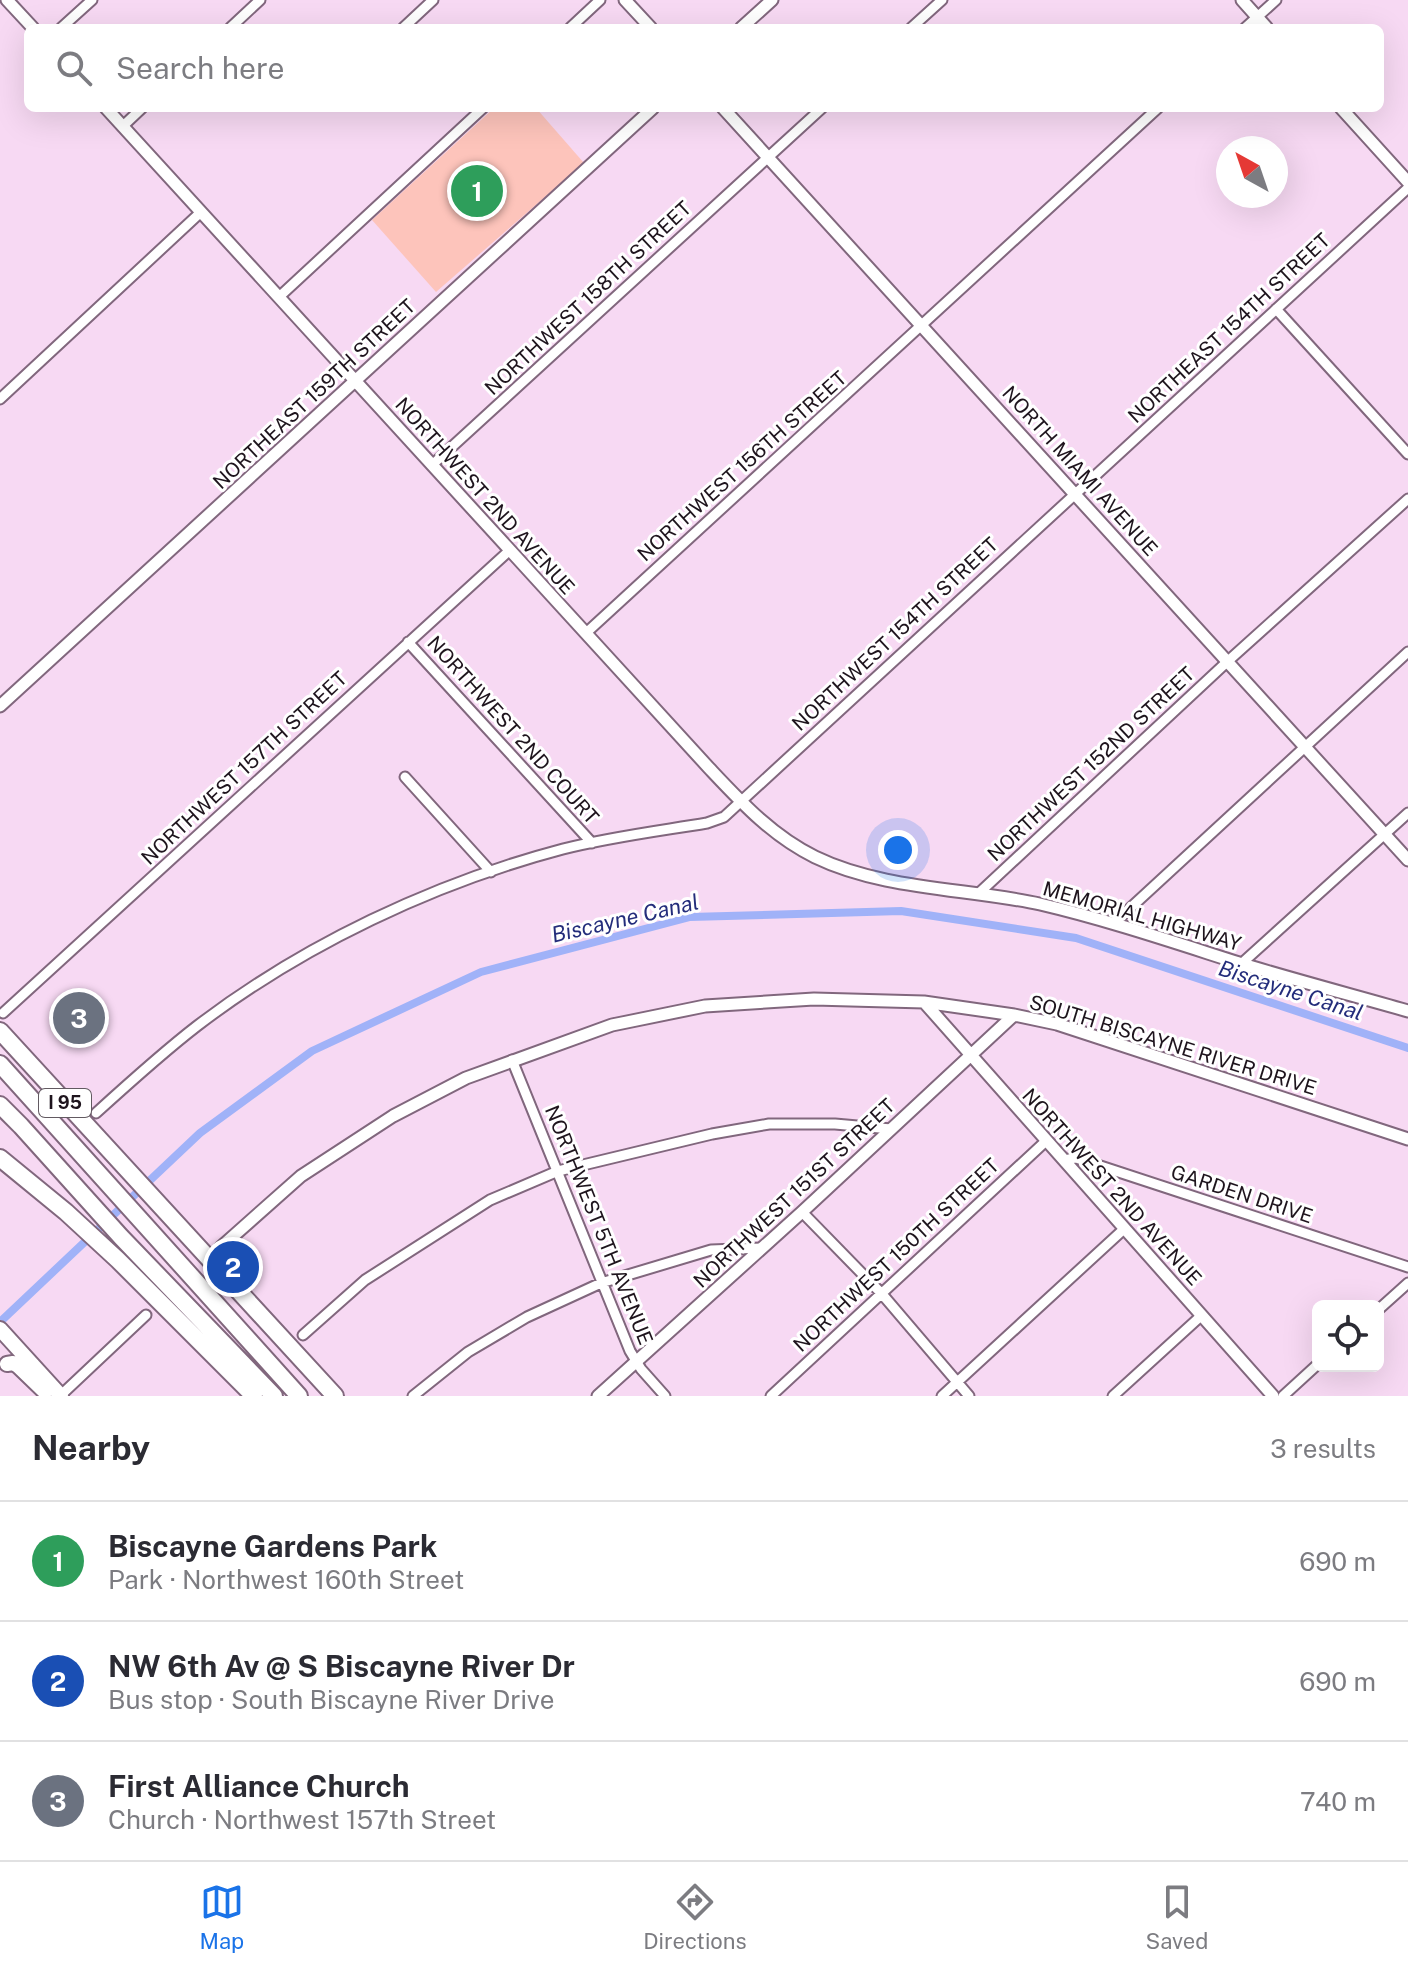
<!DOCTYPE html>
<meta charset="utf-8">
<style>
body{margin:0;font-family:"Public Sans",sans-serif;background:#f7f7f7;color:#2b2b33}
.controls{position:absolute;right:24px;bottom:24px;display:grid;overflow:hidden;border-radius:12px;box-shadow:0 8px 32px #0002}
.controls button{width:72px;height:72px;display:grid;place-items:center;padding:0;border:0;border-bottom:2px solid #e1e1e2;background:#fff;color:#2b2b33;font:40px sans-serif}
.compass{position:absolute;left:1216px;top:136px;width:72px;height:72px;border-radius:50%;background:#fff;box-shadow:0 8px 32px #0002;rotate:320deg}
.you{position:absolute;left:898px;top:850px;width:28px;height:28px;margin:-20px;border:6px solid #fff;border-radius:50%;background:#1a73e8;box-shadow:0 0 0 12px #1a73e833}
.badge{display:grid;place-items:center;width:52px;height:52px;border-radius:50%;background:#1a73e8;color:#fff;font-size:26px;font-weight:700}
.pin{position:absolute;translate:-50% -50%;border:4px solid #fff;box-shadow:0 2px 8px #0006}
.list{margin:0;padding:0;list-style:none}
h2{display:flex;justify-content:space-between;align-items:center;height:104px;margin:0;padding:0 32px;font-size:34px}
h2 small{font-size:26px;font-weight:400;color:#7c7c81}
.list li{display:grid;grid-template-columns:52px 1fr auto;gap:24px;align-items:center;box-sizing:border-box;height:120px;padding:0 32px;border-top:2px solid #e1e1e2}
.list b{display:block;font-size:30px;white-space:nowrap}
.list p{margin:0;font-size:26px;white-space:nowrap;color:#7c7c81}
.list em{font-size:26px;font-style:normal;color:#7c7c81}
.icon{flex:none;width:44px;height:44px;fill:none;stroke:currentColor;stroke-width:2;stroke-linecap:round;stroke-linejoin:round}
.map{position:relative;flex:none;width:1408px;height:1396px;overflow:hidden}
.search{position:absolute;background:#fff;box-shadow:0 8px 32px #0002;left:24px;right:24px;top:24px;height:88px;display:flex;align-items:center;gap:20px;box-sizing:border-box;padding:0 28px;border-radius:12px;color:#7c7c81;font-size:30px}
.sheet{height:464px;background:#fff}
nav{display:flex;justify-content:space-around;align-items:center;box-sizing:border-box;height:112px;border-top:2px solid #e1e1e2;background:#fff;font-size:22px;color:#7c7c81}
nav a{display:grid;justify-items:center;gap:4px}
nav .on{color:#1a73e8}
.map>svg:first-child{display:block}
.green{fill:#fdc4bb}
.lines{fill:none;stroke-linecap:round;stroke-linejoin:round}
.canal{stroke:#a0b2f8;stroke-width:8}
.minor-casing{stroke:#81677d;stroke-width:13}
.tertiary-casing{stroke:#81677d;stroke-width:15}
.primary-casing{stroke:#81677d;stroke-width:18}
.motorway-casing{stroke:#81677d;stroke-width:20}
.minor{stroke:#fff;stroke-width:9}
.tertiary{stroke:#fff;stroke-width:11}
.primary{stroke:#fff;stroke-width:14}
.motorway{stroke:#fff;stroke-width:16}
.labels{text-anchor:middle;stroke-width:6;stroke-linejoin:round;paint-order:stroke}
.shield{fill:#fff;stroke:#625a61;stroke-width:2}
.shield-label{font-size:18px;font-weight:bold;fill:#1e141d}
.street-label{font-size:20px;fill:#1e141d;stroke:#fff}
.water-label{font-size:22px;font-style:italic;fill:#242d7b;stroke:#fff}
</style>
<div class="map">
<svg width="1408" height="1396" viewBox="0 0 1408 1396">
<rect width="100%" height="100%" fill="#f7d9f3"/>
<path class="green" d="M 494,108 L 536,108 L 584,163 L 436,292 L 372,220 Z"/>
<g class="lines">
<path class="canal" d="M 0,1322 L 200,1133 L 312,1051 L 481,972 L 690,917 L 901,911 L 1076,938 L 1408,1048"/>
<defs>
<path id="minor" d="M 61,28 L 92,0
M 230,28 L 260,0
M 403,28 L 433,0
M 570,28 L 600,0
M 911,28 L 942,0
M 1245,28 L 1276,0
M 123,126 L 142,108
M 279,297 L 483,108
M 1276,309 L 1408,454
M 0,399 L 201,212
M 432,465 L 822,108
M 586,633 L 1158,108
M 408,642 L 592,843
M 405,777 L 491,872
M 979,893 L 1228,661 L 1408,499
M 1114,923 L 1408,652
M 1241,964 L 1408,813
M 3,1013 L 510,550
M 512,1060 L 630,1351 L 641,1369 L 665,1396
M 96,1113 C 129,1083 162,1053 197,1026 C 303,945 434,883 563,849 C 610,837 659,831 707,823 L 724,817 L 1408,188
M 1065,1162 L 1069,1159 L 1076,1158 L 1408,1267
M 802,1212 L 882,1294 L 969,1396
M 1378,1310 L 1408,1283
M 303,1335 L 365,1280 L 490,1200 L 558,1171 L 712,1134 L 769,1124 L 835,1124 L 891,1129
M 60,1396 L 146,1315
M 413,1396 L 468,1352 L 527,1317 L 601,1283 L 711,1250 L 762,1248
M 771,1396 L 1046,1141
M 942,1396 L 1124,1229
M 1113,1396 L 1202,1315
M 1283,1396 L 1318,1364"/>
<path id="tertiary" d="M 7,0 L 33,28
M 625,0 L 651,28
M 1242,0 L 1267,28
M 741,28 L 772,0
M 106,108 L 709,768 C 741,802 772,836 815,857 C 883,890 967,888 1040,904 C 1108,920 1173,942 1239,963 C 1295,980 1352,995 1408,1011
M 723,108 L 1408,860
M 1341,108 L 1408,182
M 0,706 L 653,108
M 924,1002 L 1273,1396
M 221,1247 L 301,1176 L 393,1116 L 466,1078 L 612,1025 L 705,1006 L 814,999 L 924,1002 L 1014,1015 L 1057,1024 L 1408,1139
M 598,1396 L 802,1212 L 1014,1015"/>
<path id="primary" d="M 0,1329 L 61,1396
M 7,1364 L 13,1363 L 18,1366 L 45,1392"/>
<path id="motorway" d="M 0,1031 L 335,1396
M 0,1064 L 299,1396
M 0,1105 L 21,1126 L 121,1237 L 274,1396
M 0,1158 L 66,1212 L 118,1260 L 254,1396"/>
</defs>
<use href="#minor" class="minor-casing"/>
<use href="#tertiary" class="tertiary-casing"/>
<use href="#primary" class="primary-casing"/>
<use href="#motorway" class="motorway-casing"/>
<use href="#minor" class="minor"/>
<use href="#tertiary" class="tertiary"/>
<use href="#primary" class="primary"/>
<use href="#motorway" class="motorway"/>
</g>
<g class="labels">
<rect class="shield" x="39" y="1089" width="52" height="28" rx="6"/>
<g class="shield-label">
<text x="65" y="1109">I 95</text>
</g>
<g class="street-label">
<text transform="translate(588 298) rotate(-43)" y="7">NORTHWEST 158TH STREET</text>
<text transform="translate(1229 328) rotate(-43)" y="7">NORTHEAST 154TH STREET</text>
<text transform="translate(314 394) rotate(-43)" y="7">NORTHEAST 159TH STREET</text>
<text transform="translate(742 466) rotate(-42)" y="7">NORTHWEST 156TH STREET</text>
<text transform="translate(1080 471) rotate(48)" y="7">NORTH MIAMI AVENUE</text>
<text transform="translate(485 496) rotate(48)" y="7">NORTHWEST 2ND AVENUE</text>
<text transform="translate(895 634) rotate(-43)" y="7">NORTHWEST 154TH STREET</text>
<text transform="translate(513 730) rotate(48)" y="7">NORTHWEST 2ND COURT</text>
<text transform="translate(1091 764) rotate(-43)" y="7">NORTHWEST 152ND STREET</text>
<text transform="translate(244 768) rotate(-43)" y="7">NORTHWEST 157TH STREET</text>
<text transform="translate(1142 916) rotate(16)" y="7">MEMORIAL HIGHWAY</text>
<text transform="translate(1173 1045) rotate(17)" y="7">SOUTH BISCAYNE RIVER DRIVE</text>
<text transform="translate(1112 1187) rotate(48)" y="7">NORTHWEST 2ND AVENUE</text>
<text transform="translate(794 1193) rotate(-43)" y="7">NORTHWEST 151ST STREET</text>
<text transform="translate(1242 1194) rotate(18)" y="7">GARDEN DRIVE</text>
<text transform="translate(599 1225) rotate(68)" y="7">NORTHWEST 5TH AVENUE</text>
<text transform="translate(896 1255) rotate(-43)" y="7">NORTHWEST 150TH STREET</text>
</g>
<g class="water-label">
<text transform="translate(625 918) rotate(-13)" y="8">Biscayne Canal</text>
<text transform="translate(1291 990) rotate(18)" y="8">Biscayne Canal</text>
</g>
</g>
</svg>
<div class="controls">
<button><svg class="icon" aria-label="locate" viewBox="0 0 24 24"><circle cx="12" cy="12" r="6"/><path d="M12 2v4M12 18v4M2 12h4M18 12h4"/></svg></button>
</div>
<svg class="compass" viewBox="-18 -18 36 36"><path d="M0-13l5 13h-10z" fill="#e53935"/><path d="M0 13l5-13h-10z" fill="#7c7c81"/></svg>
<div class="you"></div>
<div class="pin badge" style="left:477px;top:191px;background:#2e9e5b">1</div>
<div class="pin badge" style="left:233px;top:1267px;background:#1a4fb4">2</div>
<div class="pin badge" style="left:79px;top:1018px;background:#6b7280">3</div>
<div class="search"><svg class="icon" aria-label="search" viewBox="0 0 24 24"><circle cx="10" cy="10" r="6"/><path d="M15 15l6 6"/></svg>Search here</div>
</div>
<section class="sheet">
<h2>Nearby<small>3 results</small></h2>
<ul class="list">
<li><span class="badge" style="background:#2e9e5b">1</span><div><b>Biscayne Gardens Park</b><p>Park · Northwest 160th Street</p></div><em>690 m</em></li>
<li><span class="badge" style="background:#1a4fb4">2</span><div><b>NW 6th Av @ S Biscayne River Dr</b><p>Bus stop · South Biscayne River Drive</p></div><em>690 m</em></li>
<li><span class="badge" style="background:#6b7280">3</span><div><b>First Alliance Church</b><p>Church · Northwest 157th Street</p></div><em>740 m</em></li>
</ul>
</section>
<nav>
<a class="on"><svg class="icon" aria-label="map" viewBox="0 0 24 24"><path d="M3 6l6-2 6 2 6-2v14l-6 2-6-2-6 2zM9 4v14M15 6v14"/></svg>Map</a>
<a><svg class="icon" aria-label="directions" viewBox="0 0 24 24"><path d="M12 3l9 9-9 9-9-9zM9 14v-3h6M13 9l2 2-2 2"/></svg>Directions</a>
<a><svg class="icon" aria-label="saved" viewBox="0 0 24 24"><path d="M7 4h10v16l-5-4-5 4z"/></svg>Saved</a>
</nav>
